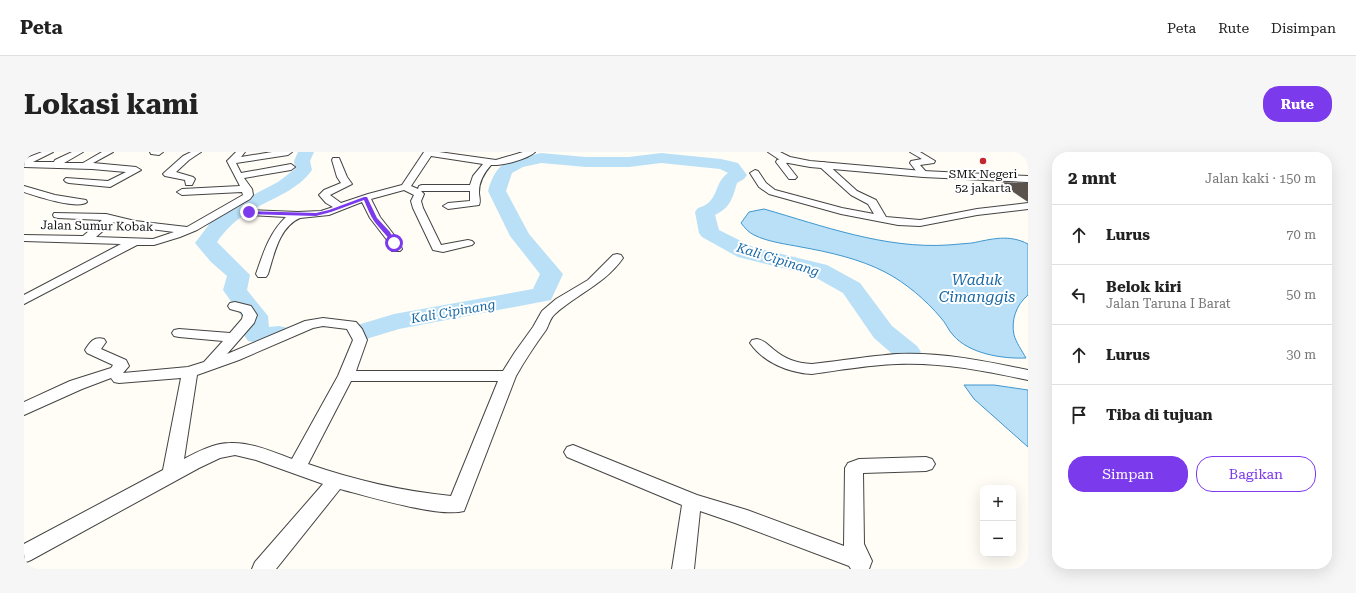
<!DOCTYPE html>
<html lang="id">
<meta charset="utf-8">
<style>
body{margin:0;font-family:"Roboto Serif",serif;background:#f6f6f6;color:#222}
.controls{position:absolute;right:12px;bottom:12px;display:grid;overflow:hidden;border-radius:8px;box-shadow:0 4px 16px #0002}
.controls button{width:36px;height:36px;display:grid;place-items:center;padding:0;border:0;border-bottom:1px solid #e0e0e0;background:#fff;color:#222;font:20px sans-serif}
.stop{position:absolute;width:12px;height:12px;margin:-9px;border:3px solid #7c3aed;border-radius:50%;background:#fff}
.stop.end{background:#7c3aed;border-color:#fff;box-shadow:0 1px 4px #0008}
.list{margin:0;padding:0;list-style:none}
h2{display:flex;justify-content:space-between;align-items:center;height:52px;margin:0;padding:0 16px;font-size:17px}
h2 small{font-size:13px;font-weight:400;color:#767676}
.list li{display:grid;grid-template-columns:26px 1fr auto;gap:12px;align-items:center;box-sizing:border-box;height:60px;padding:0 16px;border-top:1px solid #e0e0e0}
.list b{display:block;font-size:15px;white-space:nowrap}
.list p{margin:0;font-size:13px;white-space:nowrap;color:#767676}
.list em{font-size:13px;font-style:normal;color:#767676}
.actions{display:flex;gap:8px;padding:12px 16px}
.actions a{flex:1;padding:9px 0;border:1px solid #7c3aed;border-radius:16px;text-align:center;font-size:14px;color:#7c3aed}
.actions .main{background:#7c3aed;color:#fff}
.icon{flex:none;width:22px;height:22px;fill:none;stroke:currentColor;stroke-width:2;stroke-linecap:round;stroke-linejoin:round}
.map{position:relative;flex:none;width:1004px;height:417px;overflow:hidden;border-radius:16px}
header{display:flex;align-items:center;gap:24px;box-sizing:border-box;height:56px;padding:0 20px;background:#fff;border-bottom:1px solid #e0e0e0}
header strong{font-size:19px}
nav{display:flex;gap:22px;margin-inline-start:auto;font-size:14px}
.intro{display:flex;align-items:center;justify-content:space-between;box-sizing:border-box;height:96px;padding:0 24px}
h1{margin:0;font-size:28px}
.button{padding:10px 18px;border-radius:16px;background:#7c3aed;color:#fff;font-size:14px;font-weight:700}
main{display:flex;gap:24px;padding:0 24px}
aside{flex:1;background:#fff;border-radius:16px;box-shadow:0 4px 16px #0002}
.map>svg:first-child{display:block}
.water{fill:#b9e0f7;stroke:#3f96cf}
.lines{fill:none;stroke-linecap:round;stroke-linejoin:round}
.river{fill:#b9e0f7;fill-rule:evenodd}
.building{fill:#5a524d}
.minor-casing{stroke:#444;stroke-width:2}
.tertiary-casing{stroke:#444;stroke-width:2}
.minor{fill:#fff;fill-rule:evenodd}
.tertiary{fill:#fff;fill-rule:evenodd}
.route{fill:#7c3aed}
.poi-dot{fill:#c4262e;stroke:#fff;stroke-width:1.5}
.labels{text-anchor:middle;stroke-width:4;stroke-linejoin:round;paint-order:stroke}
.far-poi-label{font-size:12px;fill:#111;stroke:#fff}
.far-street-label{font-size:12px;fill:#111;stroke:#fff}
.far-water-label{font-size:13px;font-style:italic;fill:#1768a6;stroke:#fff}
.water-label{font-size:15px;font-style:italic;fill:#1768a6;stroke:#fff}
</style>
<header>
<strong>Peta</strong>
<nav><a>Peta</a><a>Rute</a><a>Disimpan</a></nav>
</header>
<div class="intro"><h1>Lokasi kami</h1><a class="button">Rute</a></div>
<main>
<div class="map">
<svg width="1004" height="417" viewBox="0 0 1004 417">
<rect width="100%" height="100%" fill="#fffdf5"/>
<path class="water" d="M 740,57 C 799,74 861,97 924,93 C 932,92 940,92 948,91 C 968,87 985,82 1004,92 L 1004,143 C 992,153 987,168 990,183 C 992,190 998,199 1002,206 C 979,207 945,202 929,183 C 924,178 922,171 917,166 C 902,148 882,131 861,120 C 836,107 805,100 777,95 C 762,92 744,90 730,83 C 724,80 721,76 717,71 L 725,60 Z
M 940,233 L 970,233 L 1004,238 L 1004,295 L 950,247 Z"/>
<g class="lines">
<path class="river" d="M 274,0 L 290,0 L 286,9 L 288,18 C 272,41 241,48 219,64 C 208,71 200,80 193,90 L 226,123 L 223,138 L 244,164 L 245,175 L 255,174 L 264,176 L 268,182 L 264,188 C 251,191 237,192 224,189 L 220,183 L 218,165 L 199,138 L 203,124 L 187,110 L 171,91 L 187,70 L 206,55 L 254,30 L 271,17 L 270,9 Z
M 517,1 L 562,5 L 605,5 L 637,1 L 697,7 L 714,11 L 723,23 L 720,27 L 713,31 C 708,47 707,55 691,63 L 695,78 L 729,95 L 803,113 L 836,131 L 868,174 L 893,194 L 897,200 L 893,206 L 883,208 L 873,206 L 850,186 L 819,141 L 787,123 L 714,105 L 678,85 L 675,81 L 671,60 L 674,56 C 696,50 689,31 704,21 L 696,17 L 637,11 L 605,15 L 562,15 L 517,11 L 499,15 L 488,21 L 482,39 L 505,82 L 539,122 L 527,148 L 375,177 L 339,188 L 330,186 L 326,180 L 330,174 L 370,162 L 509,137 L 516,122 L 486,84 L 464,39 C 474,5 486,9 517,1 Z"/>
</g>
<path class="building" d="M 975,30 L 1004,31 L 1004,50 L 977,32 Z"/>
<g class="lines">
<defs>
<path id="minor" d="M 18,0 L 29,0 L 9,10 L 30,10 L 31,8 L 48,0 L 59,0 L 40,11 L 59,11 L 78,0 L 89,0 L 69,11 L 112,15 L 117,18 L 86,35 L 45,31 L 42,30 L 40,28 L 42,26 L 84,29 L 102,20 L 68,17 L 0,15 L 0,7 Z
M 126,0 L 139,0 L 135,3 L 127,2 Z
M 167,0 L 177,0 L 165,8 L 152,20 L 169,25 L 171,27 L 168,33 L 162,33 L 161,28 L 141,24 L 139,22 L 141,20 L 159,4 Z
M 212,0 L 221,0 L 217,5 L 248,0 L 268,0 L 264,3 L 212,11 L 217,21 L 267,12 L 271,15 L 267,18 L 220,26 L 228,37 L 229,43 L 226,47 L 173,78 L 156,85 L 130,93 L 113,93 L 0,152 L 0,143 L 97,92 L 0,89 L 0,83 L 59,84 L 78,68 L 34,66 L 30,65 L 29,63 L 30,61 L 82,62 L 111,69 L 163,75 L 219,43 L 218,40 L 158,43 L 153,40 L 158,37 L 216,34 L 203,9 ZM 89,70 L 111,75 L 150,80 L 129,87 L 72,85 Z
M 400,0 L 415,0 L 472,8 L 499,0 L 511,0 C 504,7 478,14 467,13 C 460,21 455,29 455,40 C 455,45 457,49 455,53 L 424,57 L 419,54 L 424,51 L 446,49 L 446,39 L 397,39 L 400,42 L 397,49 L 399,56 L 417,93 L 444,88 L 448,89 L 450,91 L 448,93 L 419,100 L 409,98 L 389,56 L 387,49 L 390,43 L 380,38 L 347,47 L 356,65 L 374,88 L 378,97 L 376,99 L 368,99 L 363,88 L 346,66 L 338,50 L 305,63 L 276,66 C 255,75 250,103 244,122 L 242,125 L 234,125 L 232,122 C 239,102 245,81 262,65 L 225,63 L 221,62 L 220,60 L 221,58 L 274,60 L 297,59 L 309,55 L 302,51 L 295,43 L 300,38 L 317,31 L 313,25 L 308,8 L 309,6 L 315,6 L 323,25 L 328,32 L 306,43 L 317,51 L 344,42 L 378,33 ZM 407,4 L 459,12 L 449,24 L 446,33 L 398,33 L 395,34 L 394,37 L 387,34 Z
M 886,0 L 896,0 L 911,9 L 910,11 L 896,13 L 904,22 L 902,24 L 896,24 L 886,11 L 887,9 L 898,7 Z
M 763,5 L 767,8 L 762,11 L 773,25 L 771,27 L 765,27 L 752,10 L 753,8 Z
M 799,10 L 802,11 L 833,39 L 852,48 L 862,65 L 896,68 L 953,57 L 1004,51 L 1004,57 L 953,63 L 896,74 L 874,73 L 817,62 L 745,42 L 735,35 L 726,21 L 731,18 L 734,19 L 742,31 L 751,38 L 818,56 L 850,62 L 844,52 L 827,43 L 796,15 L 795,13 Z
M 0,34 L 31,43 L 62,48 L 63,50 C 55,58 11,44 0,40 Z
M 593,102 L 597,103 L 599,106 C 581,132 553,142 531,162 C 526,166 525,173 522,178 C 511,193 501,208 492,224 L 440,359 C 416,366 343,344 316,337 L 252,417 L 228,417 L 231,410 L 299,332 L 232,308 L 211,303 L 196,306 L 175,316 L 7,408 L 0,411 L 0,392 L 139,318 L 157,226 L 95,231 L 90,230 L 87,226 L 58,237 L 0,263 L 0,250 L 46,229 L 87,216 L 89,213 L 63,201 L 61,198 C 66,190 70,184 80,187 L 82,190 L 77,197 L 102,208 L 105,214 L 99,221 L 164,215 L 180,210 L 199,189 L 155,185 L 150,184 L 148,181 L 150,178 L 155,177 L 206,181 L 218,167 L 219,163 L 217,160 L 206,157 L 204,154 L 206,151 L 211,150 L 227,154 L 233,163 L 230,171 L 203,202 L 281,169 L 299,166 L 332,170 L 338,177 L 343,188 L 332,219 L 479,219 L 491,200 L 509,175 L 518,159 L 532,147 L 564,128 L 589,103 ZM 299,174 L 323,177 L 329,188 L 314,224 L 268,307 C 249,300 227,290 206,291 C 190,291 173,300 160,307 L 173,223 L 215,208 L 289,176 ZM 327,229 L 474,229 L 427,344 C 378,339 330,328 284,312 Z
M 733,187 C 740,188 744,193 749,197 C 761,207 772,211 788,212 C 816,209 845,204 873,202 C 917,200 961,209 1004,218 L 1004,228 C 961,219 917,210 873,212 C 845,213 816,218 788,222 C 765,221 740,211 726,191 L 728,188 Z
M 549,293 L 673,343 L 723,358 L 820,394 L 821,316 L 824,311 L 835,307 L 902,305 L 908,307 L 911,312 L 908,317 L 902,319 L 839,321 L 840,392 L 848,409 L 845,417 L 827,417 L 825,414 L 711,371 L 676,359 L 670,417 L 648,417 L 658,353 L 543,305 L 540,300 L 543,295 Z"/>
<path id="tertiary" d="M 744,0 L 756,0 L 766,5 L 786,9 L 899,19 L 1004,24 L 1004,30 L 899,25 L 786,15 L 759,10 Z"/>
</defs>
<use href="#minor" class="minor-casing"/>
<use href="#tertiary" class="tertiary-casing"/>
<use href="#minor" class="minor"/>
<use href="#tertiary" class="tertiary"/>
</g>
<path class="route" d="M 340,45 L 343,45 L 353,66 L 366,80 L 372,92 L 369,92 C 363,83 356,77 350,69 C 346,63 343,55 340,48 L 307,60 L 292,64 L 225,62 L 222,60 L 225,59 L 292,61 L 305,58 Z"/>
<circle class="poi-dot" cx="959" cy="9" r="4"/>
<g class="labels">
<g class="far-poi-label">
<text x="959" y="26">SMK Negeri<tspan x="959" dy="14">52 jakarta</tspan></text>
</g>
<g class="far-street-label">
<text transform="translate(73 74) rotate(1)" y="4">Jalan Sumur Kobak</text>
</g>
<g class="far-water-label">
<text transform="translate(754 107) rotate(17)" y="5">Kali Cipinang</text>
<text transform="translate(429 159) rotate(-10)" y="5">Kali Cipinang</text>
</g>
<g class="water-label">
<text x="953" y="133">Waduk<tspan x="953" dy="17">Cimanggis</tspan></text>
</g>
</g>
</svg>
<div class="controls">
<button>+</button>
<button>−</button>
</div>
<div class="stop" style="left:370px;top:91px"></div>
<div class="stop end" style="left:225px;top:60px"></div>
</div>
<aside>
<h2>2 mnt<small>Jalan kaki · 150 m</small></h2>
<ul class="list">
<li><svg class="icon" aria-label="ahead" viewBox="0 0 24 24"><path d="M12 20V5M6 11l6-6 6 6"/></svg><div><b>Lurus</b></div><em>70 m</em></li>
<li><svg class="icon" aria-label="left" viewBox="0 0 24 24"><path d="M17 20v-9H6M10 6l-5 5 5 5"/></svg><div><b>Belok kiri</b><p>Jalan Taruna I Barat</p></div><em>50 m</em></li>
<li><svg class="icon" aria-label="ahead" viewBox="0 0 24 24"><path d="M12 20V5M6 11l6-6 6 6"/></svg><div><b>Lurus</b></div><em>30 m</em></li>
<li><svg class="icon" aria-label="arrive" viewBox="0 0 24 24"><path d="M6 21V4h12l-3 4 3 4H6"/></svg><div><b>Tiba di tujuan</b></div></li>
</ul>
<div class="actions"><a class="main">Simpan</a><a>Bagikan</a></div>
</aside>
</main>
